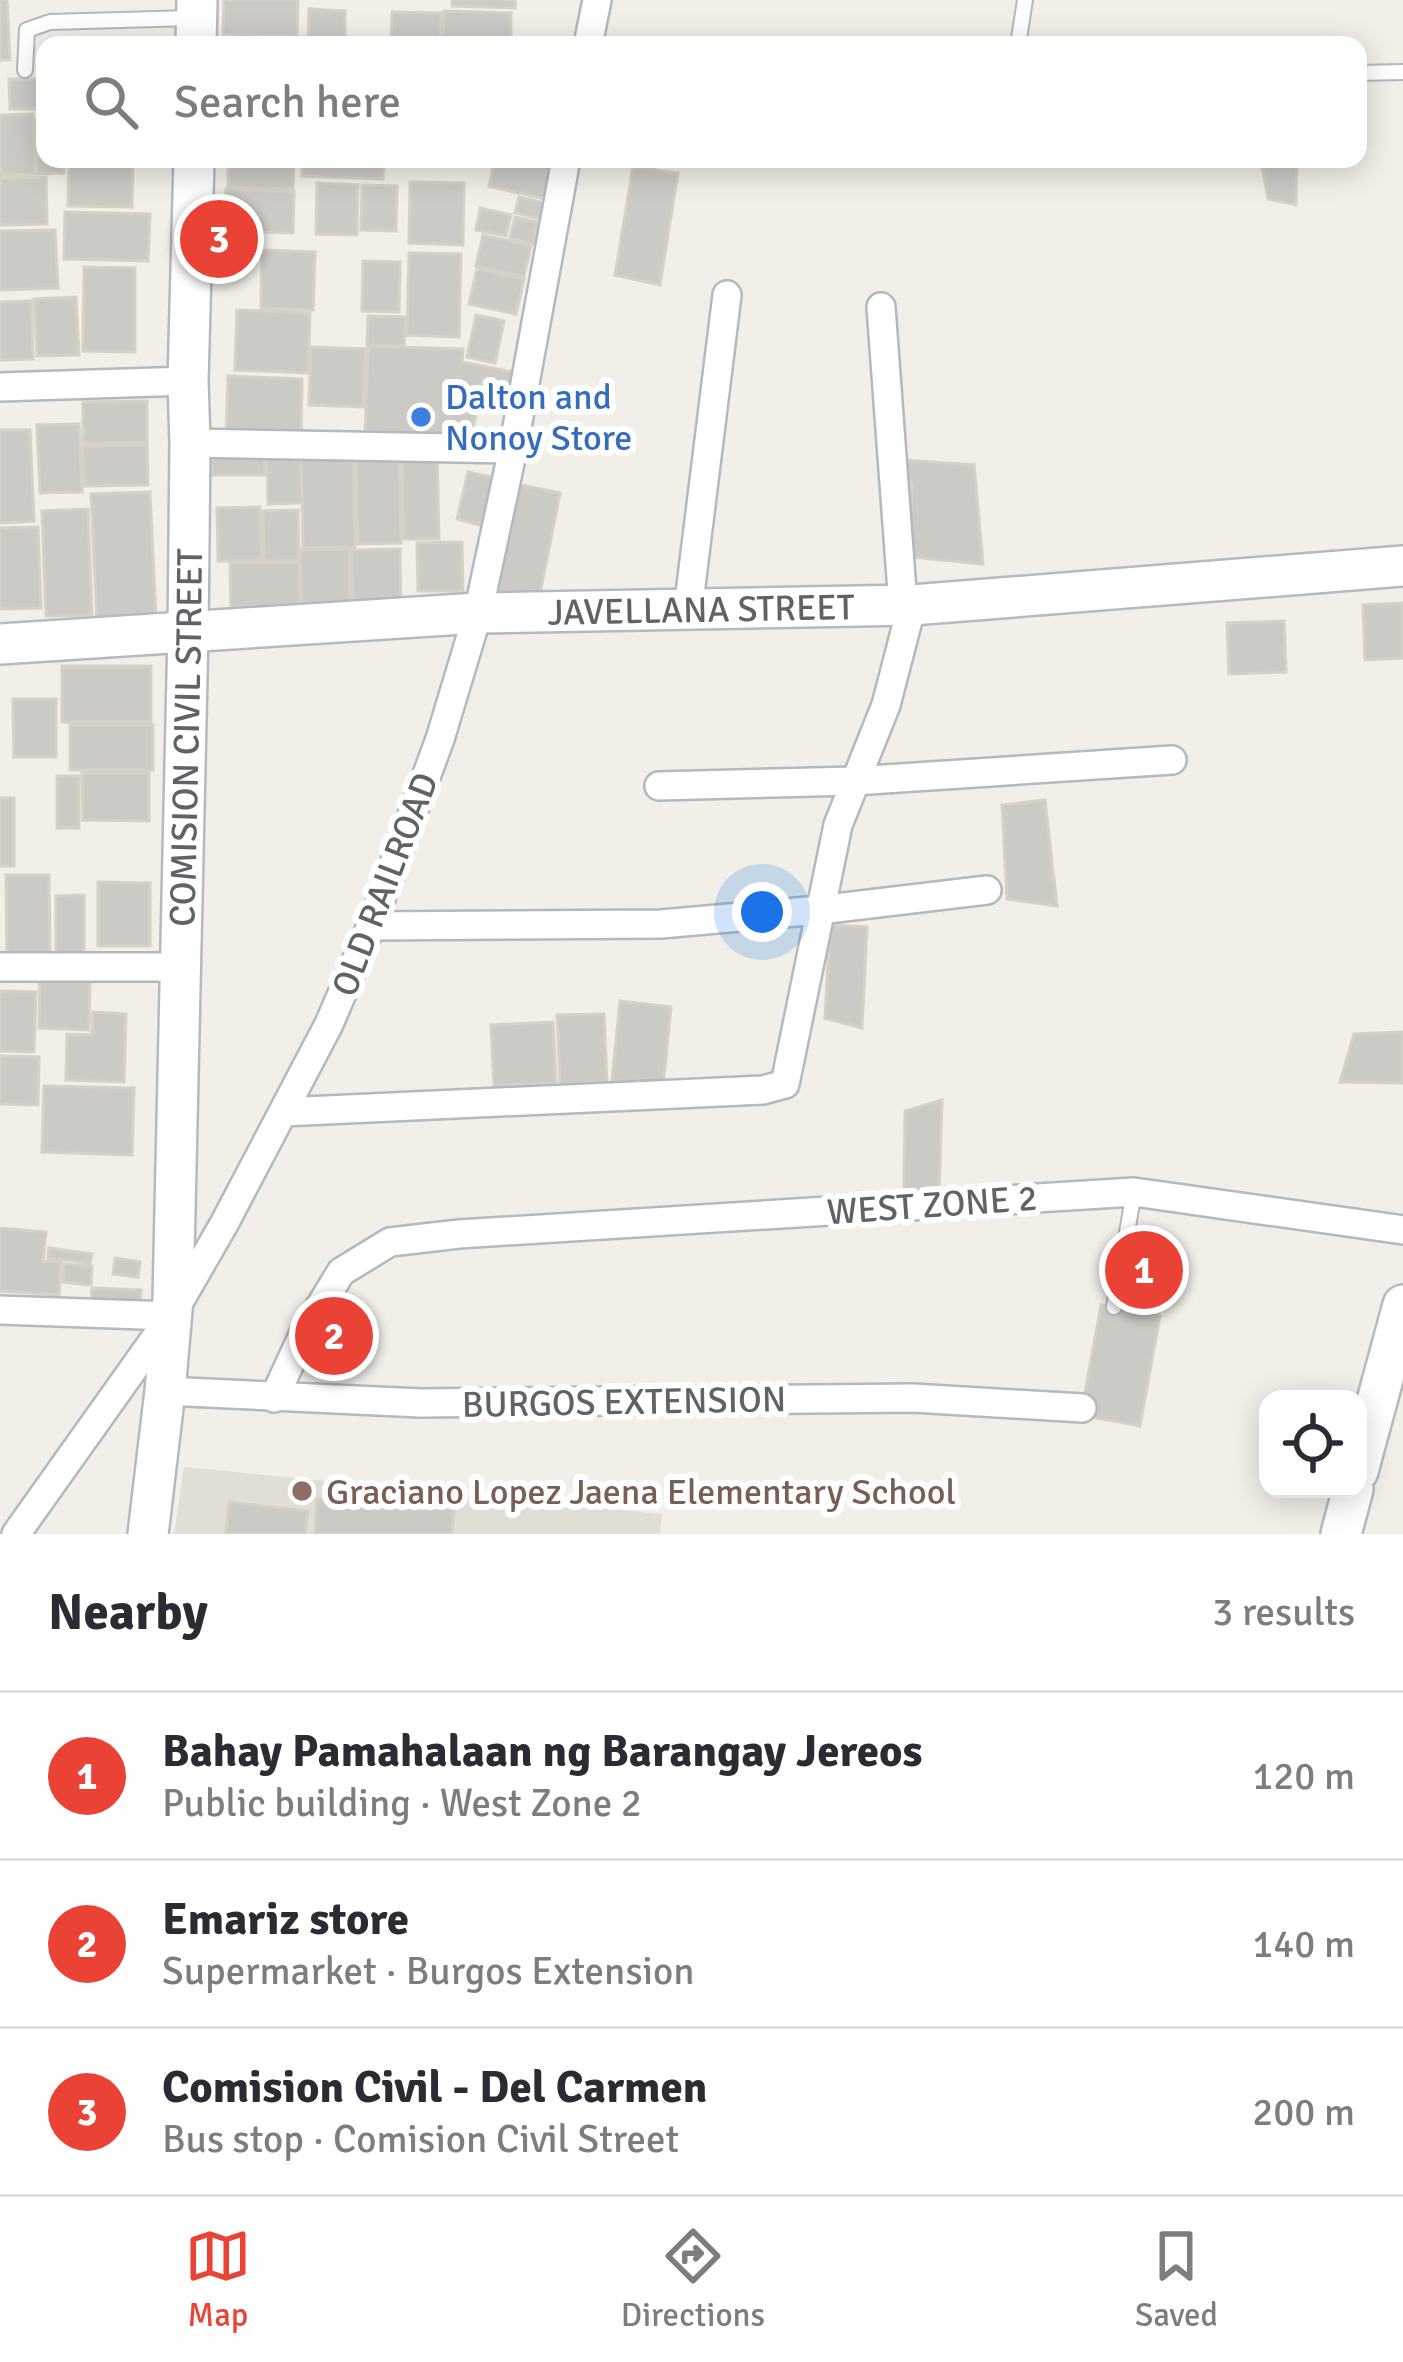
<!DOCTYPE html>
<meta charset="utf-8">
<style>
body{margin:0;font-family:Signika,sans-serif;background:#f7f7f7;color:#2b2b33}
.controls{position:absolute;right:36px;bottom:36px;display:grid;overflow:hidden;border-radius:24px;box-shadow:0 6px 30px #0003}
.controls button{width:108px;height:108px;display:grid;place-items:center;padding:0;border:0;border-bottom:3px solid #e1e1e2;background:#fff;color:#2b2b33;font:60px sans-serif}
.you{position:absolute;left:762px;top:912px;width:42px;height:42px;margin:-30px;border:9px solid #fff;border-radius:50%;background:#1a73e8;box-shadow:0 0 0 18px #1a73e833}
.badge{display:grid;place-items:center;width:78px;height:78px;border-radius:50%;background:#ea4335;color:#fff;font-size:39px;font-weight:700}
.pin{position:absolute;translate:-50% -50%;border:6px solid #fff;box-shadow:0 3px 12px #0006}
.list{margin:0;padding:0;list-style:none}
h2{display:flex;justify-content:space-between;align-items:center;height:156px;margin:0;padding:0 48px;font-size:51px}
h2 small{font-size:39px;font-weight:400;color:#7c7c81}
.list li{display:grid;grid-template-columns:78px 1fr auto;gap:36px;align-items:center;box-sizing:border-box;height:168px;padding:0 48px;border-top:3px solid #e1e1e2}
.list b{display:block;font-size:45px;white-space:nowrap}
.list p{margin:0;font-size:39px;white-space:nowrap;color:#7c7c81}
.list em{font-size:39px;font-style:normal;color:#7c7c81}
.icon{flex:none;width:66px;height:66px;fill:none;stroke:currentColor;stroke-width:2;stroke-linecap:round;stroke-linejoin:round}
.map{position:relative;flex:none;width:1403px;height:1534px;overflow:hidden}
.search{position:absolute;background:#fff;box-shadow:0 6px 30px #0003;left:36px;right:36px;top:36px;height:132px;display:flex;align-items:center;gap:30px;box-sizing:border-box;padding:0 42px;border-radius:24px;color:#7c7c81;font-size:45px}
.sheet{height:660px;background:#fff}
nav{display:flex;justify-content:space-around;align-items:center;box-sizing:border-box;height:168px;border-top:3px solid #e1e1e2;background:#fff;font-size:33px;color:#7c7c81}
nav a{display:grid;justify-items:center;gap:6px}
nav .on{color:#ea4335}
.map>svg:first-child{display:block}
.education{fill:#e1ded6}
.building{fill:#cccac5;stroke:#d6d1c6;stroke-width:3}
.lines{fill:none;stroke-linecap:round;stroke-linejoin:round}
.lane-casing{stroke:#b5b8bc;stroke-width:18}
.street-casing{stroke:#b5b8bc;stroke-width:32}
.secondary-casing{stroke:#b6babf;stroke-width:44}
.lane{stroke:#fff;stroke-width:14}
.street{stroke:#fff;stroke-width:27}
.secondary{stroke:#fff;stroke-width:39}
.shop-dot{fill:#3f7fe0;stroke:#fff;stroke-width:4.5}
.education-dot{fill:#8d6e63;stroke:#fff;stroke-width:4.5}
.labels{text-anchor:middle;stroke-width:12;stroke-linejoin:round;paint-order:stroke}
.shop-label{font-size:36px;fill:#366cbe;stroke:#fff;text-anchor:start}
.street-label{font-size:36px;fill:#5f6368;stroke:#fff}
.education-label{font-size:36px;fill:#785e54;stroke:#fff;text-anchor:start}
</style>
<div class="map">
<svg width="1403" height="1534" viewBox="0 0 1403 1534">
<rect width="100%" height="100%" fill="#f1efe8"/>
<path class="education" d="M 184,1467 L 662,1514 L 660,1534 L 174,1534 Z"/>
<path class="building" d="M 0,0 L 7,0 L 10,60 L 0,60 Z
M 224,0 L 298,0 L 297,36 L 223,34 Z
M 452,0 L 515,0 L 515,8 L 452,6 Z
M 309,9 L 345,11 L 345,45 L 308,45 Z
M 444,11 L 511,13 L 511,45 L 443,45 Z
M 392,12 L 441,13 L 440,45 L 391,45 Z
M 259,35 L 304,37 L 304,45 L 259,45 Z
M 9,79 L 45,79 L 45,109 L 10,109 Z
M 33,114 L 35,174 L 0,175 L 0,115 Z
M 36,120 L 45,120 L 45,159 L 64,159 L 64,173 L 37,174 Z
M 69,159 L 133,159 L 132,207 L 68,206 Z
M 228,159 L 294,159 L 293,189 L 228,187 Z
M 302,159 L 384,159 L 383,179 L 302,176 Z
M 495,159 L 554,159 L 545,199 L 489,186 Z
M 1261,159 L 1297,159 L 1296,205 L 1268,199 Z
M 633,167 L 678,173 L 660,285 L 615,275 Z
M 46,177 L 47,224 L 0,225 L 0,178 Z
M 410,182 L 464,183 L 463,245 L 409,243 Z
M 317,183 L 358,185 L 357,235 L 316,234 Z
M 362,185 L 397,186 L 396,231 L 361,230 Z
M 226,189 L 294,192 L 293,233 L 224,231 Z
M 519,197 L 545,203 L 541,219 L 515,213 Z
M 480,208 L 511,215 L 506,236 L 476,230 Z
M 65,212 L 150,214 L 148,261 L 64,259 Z
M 515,217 L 538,222 L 533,244 L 510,238 Z
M 55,230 L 58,288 L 0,290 L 0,231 Z
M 483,235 L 531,246 L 524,276 L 476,266 Z
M 262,250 L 315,252 L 313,310 L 261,308 Z
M 409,253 L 461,254 L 459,337 L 407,335 Z
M 363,261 L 400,262 L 399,312 L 362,311 Z
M 84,267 L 135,268 L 135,352 L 83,351 Z
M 477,269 L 524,279 L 516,314 L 469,304 Z
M 76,297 L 79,355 L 37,356 L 34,299 Z
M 31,301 L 33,359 L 0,360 L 0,302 Z
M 237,310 L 310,313 L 308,373 L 235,370 Z
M 476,315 L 504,321 L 495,363 L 467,357 Z
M 368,316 L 405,317 L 404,346 L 367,345 Z
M 368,346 L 463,349 L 462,362 L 513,372 L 510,385 L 483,379 L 470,444 L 365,440 Z
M 311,347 L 365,349 L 363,407 L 309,405 Z
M 228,376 L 302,379 L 301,441 L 226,438 Z
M 147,401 L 147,442 L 83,443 L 83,402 Z
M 79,424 L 82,492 L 40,493 L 37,425 Z
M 0,430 L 30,430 L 34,521 L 0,523 Z
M 147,445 L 148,485 L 84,486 L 83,446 Z
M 212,447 L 264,447 L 265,475 L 213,475 Z
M 301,447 L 302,503 L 268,504 L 267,448 Z
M 437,452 L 439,539 L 404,539 L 402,453 Z
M 356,454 L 399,454 L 401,543 L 358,544 Z
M 353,458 L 355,547 L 303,548 L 301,459 Z
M 902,460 L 974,465 L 983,564 L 910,557 L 912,484 Z
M 468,472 L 495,478 L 483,526 L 457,519 Z
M 516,484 L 560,493 L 538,604 L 494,594 Z
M 150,492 L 156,620 L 97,622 L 91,494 Z
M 260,507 L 261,560 L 218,561 L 217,508 Z
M 88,509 L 92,615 L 46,616 L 42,511 Z
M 298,510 L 299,560 L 264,561 L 263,511 Z
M 38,527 L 41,608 L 0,609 L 0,528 Z
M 462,542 L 463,591 L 418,591 L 417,543 Z
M 349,549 L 350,612 L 302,613 L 300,550 Z
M 400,549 L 401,611 L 353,612 L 352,550 Z
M 299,562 L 300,606 L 231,607 L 230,563 Z
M 1403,603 L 1403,658 L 1365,660 L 1363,605 Z
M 1284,621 L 1286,672 L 1229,674 L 1227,623 Z
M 62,666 L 151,666 L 151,722 L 62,722 Z
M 13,699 L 56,699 L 56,757 L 14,757 Z
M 70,725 L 153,725 L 153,770 L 70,770 Z
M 82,773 L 149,773 L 149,821 L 83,820 Z
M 57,776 L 79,776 L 79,828 L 57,828 Z
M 0,798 L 14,798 L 14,866 L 0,866 Z
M 1045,800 L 1057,906 L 1007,899 L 1002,805 Z
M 6,875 L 49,875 L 50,958 L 7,958 Z
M 98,882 L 150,883 L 150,946 L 98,946 Z
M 84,895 L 84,958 L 56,958 L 56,896 Z
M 830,925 L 867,927 L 862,1028 L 825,1018 Z
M 40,977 L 90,978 L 89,1030 L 39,1028 Z
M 0,991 L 36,992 L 34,1052 L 0,1051 Z
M 620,1001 L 671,1007 L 663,1086 L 612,1080 Z
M 93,1012 L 126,1014 L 124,1082 L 66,1080 L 67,1034 L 92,1035 Z
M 604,1014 L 607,1082 L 560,1084 L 557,1015 Z
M 553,1022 L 556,1083 L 494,1086 L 491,1025 Z
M 1403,1032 L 1403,1083 L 1340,1082 L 1354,1034 Z
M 0,1056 L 39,1057 L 38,1105 L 0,1104 Z
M 44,1086 L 134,1088 L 132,1155 L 42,1152 Z
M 942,1100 L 939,1194 L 904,1191 L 905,1111 Z
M 0,1228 L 46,1232 L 43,1261 L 61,1262 L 59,1295 L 0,1291 Z
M 1137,1235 L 1167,1243 L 1152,1305 L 1122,1297 Z
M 49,1248 L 92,1254 L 90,1263 L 48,1258 Z
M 115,1258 L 140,1262 L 138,1277 L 113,1274 Z
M 64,1264 L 92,1266 L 91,1285 L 63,1282 Z
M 92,1288 L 141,1290 L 140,1311 L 91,1309 Z
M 1101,1305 L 1160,1316 L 1140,1426 L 1081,1415 Z
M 317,1499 L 454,1509 L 452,1534 L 315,1534 Z
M 229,1502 L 308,1511 L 305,1534 L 226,1534 Z"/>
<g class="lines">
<defs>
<path id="lane" d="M 1018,45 L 1025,0
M 25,70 L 27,30 L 50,22 L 192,18
M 1358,73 L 1403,72
M 1114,1307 L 1134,1192"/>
<path id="street" d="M 588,45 L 597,0
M 881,307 L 903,605
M 0,387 L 188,381
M 190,443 L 513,449
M 688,610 L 727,295
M 659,786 L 854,781 L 1172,760
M 371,926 L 661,924 L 819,910 L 987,890
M 0,967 L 180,967
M 283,1112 L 763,1090 L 785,1084 L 838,825 L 886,705 L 912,605
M 0,1310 L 171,1316
M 165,1391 L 421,1403 L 913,1398 L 1082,1408
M 274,1398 L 304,1333 L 341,1272 L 390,1242 L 459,1234 L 1134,1192 L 1403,1230
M 16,1534 L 171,1316 L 224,1224 L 329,1024 L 371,926 L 440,739 L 478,613 L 513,449 L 566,159"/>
<g id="secondary">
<path d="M 196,45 L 197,0"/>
<path id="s1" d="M 0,644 L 478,613 L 912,605 L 1403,566"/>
<path d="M 1358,1471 L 1403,1305"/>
<path id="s2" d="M 148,1534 L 165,1391 L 173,1299 L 188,632 L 190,443 L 188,381 L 194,159"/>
<path d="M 1341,1534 L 1353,1489"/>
</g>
</defs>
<use href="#lane" class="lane-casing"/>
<use href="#street" class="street-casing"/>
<use href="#secondary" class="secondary-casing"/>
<use href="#lane" class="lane"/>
<use href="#street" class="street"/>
<use href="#secondary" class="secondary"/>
</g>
<circle class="shop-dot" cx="421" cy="417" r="12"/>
<circle class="education-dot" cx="302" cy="1491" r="12"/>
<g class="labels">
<g class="shop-label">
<text x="445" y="409">Dalton and<tspan x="445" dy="41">Nonoy Store</tspan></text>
</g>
<g class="street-label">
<text dy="13" stroke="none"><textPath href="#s1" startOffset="702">JAVELLANA STREET</textPath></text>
<text dy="13" stroke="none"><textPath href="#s2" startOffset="798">COMISION CIVIL STREET</textPath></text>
<text transform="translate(384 884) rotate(-69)" y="13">OLD RAILROAD</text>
<text transform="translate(932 1204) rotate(-4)" y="13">WEST ZONE 2</text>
<text transform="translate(624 1401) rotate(-1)" y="13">BURGOS EXTENSION</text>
</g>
<g class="education-label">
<text x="326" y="1504">Graciano Lopez Jaena Elementary School</text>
</g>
</g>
</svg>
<div class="controls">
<button><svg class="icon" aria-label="locate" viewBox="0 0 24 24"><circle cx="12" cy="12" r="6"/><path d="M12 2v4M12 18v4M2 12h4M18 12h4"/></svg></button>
</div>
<div class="you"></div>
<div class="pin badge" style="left:1144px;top:1270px">1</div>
<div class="pin badge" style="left:334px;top:1336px">2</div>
<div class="pin badge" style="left:219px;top:239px">3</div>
<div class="search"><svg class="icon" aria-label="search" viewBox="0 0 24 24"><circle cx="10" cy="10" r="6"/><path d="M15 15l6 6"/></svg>Search here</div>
</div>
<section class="sheet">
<h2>Nearby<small>3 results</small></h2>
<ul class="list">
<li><span class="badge">1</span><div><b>Bahay Pamahalaan ng Barangay Jereos</b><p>Public building · West Zone 2</p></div><em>120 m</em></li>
<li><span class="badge">2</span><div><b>Emariz store</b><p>Supermarket · Burgos Extension</p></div><em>140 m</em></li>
<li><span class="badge">3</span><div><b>Comision Civil - Del Carmen</b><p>Bus stop · Comision Civil Street</p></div><em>200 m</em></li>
</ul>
</section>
<nav>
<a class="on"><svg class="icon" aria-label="map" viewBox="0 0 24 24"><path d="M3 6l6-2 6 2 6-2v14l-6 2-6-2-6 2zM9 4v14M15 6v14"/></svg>Map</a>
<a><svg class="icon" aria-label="directions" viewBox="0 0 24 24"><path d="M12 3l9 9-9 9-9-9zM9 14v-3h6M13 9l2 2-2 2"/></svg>Directions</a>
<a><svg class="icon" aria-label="saved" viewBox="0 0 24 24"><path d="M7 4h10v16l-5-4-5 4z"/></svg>Saved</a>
</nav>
